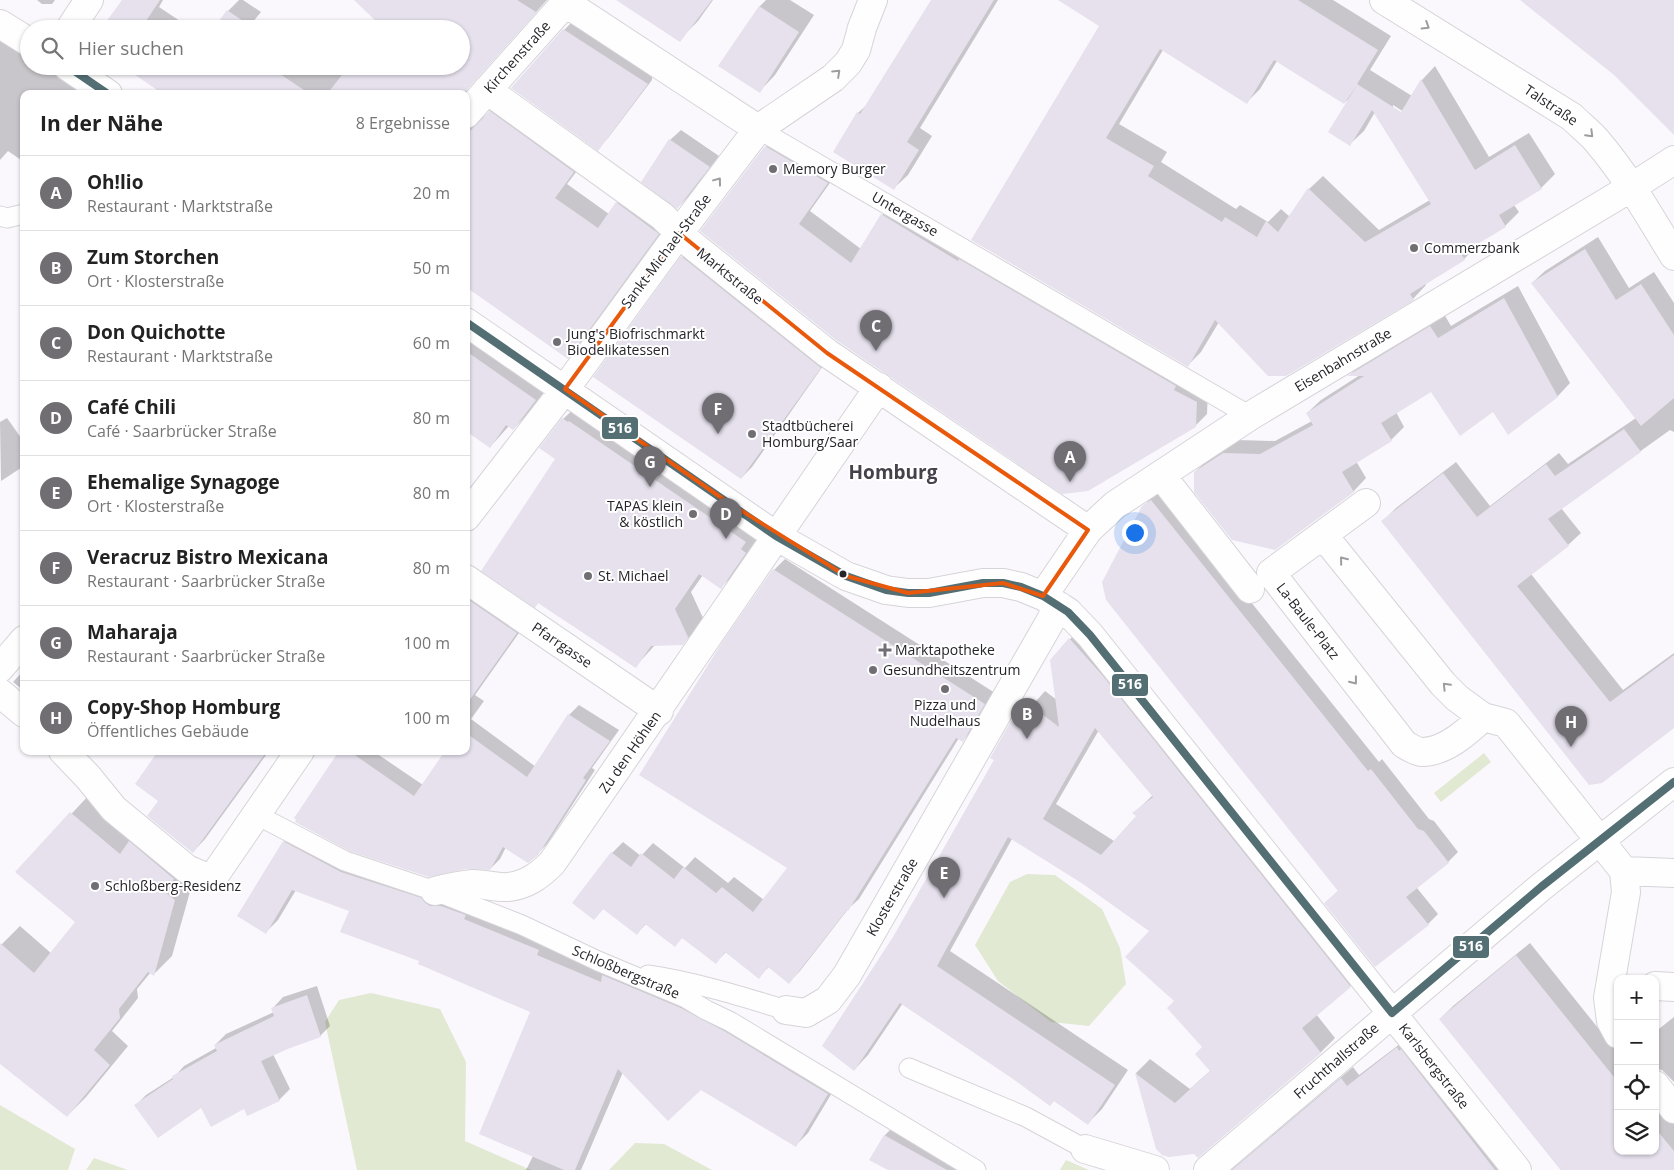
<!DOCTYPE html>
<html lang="de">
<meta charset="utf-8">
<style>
body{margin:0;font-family:"Open Sans",sans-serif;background:#f6f6f6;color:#222}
.controls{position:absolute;right:15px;bottom:15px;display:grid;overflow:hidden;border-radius:10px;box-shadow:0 1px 4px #0004}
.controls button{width:45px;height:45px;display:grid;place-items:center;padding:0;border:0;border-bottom:1px solid #e0e0e0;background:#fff;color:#222;font:25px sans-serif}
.you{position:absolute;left:1134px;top:532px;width:18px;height:18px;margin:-12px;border:4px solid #fff;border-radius:50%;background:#1a73e8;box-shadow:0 0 0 8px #1a73e833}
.badge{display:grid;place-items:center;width:32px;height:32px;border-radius:50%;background:#706e73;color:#fff;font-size:16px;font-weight:700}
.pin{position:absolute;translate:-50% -41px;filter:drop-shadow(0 1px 2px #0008)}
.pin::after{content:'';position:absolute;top:26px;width:18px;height:15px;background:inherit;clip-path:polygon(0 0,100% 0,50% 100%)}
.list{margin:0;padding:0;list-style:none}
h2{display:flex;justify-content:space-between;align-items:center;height:65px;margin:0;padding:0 20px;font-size:21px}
h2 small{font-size:16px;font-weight:400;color:#767676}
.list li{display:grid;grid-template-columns:32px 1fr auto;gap:15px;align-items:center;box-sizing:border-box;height:75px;padding:0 20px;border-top:1px solid #e0e0e0}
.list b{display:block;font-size:19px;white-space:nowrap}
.list p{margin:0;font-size:16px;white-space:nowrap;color:#767676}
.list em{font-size:16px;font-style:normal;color:#767676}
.icon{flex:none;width:28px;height:28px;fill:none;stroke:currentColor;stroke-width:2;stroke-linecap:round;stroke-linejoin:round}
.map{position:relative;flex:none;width:1674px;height:1170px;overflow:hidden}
.search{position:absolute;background:#fff;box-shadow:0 1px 4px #0004;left:20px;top:20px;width:450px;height:55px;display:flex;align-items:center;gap:12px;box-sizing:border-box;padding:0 18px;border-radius:28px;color:#767676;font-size:19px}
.panel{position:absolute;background:#fff;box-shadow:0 1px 4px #0004;left:20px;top:90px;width:450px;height:665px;border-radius:10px}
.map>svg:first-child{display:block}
.green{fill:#e1e9d3}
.shadow{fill:#0003;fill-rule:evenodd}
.building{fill:#e6e1ed;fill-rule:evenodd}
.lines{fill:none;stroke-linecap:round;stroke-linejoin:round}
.lane-casing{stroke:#d6d4d8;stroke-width:21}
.street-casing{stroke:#d6d4d8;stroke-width:30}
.lane{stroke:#fefeff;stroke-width:19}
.street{stroke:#fefeff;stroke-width:28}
.bus-1-casing{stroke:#fff;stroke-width:11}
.bus-1{stroke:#536f74;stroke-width:8}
.oneway{stroke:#9d9c9f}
.marked{fill:none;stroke:#e8590c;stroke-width:4;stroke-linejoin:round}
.poi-dot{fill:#706e73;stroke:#fff;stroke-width:2}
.bus-dot{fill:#262429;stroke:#fff;stroke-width:2}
.labels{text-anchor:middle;stroke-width:4;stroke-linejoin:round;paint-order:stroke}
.street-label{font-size:14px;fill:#262429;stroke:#fff}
.poi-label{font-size:14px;fill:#262429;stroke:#fff;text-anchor:start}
.district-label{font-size:19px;font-weight:bold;fill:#46424c;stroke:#fff}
.line-badge{stroke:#fff;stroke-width:2}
.badge-label{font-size:14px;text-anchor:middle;font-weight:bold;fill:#fff}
</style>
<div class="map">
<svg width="1674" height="1170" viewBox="0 0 1674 1170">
<rect width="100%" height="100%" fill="#faf8fd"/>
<path class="green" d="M 1484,753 L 1491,762 L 1441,802 L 1434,793 Z
M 1027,874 L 1055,875 L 1102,909 L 1120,948 L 1126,984 L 1089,1026 L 1051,1022 L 998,981 L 975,945 L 1010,882 Z
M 371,993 L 440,1009 L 466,1062 L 465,1141 L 531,1170 L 357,1170 L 325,1022 L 339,1000 Z
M 0,1105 L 75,1149 L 68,1170 L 0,1170 Z
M 635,1143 L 664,1144 L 712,1170 L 609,1170 Z
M 94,1158 L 128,1170 L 86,1170 Z
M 1066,1160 L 1089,1170 L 1060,1170 Z"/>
<path class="shadow" d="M 37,0 L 55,0 L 52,4 L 42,4 Z
M 124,0 L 163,0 L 159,7 L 192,29 L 103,29 Z
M 239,0 L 243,0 L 261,12 L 247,29 L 215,29 L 228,11 Z
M 371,0 L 547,0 L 467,89 L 465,94 L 165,94 L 125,66 L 300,66 L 305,70 L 308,66 L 333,66 L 345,74 L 461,66 L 461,29 L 383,26 Z
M 631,0 L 713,0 L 698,21 L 679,40 Z
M 766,0 L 790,0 L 814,15 L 775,75 L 760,91 L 720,66 L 760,6 Z
M 932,0 L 998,0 L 920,128 L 932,136 L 908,175 L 894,188 L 834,152 L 858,113 L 870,102 Z
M 1060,0 L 1333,0 L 1391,36 L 1370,70 L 1412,96 L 1422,80 L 1435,66 L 1489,157 L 1529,133 L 1555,174 L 1541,188 L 1514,205 L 1519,212 L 1505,226 L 1477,243 L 1478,245 L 1464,259 L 1425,283 L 1426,285 L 1413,299 L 1219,322 L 1201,352 L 1188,365 L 972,240 L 1101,25 ZM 1163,50 L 1247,102 L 1260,89 L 1277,61 L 1344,103 L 1349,99 L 1350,144 L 1364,131 L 1375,112 L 1430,200 L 1379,230 L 1323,176 L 1309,189 L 1290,217 L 1281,209 L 1268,222 L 1240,205 L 1236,209 L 1161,162 L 1167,152 L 1119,124 ZM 1393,105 L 1407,114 L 1405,116 L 1393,108 Z
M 574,20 L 652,70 L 652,80 L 608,138 L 598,149 L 564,30 Z
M 0,26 L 29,43 L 29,66 L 60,66 L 97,94 L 24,94 L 24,162 L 8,151 L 0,160 Z
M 503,99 L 586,159 L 567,184 L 609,214 L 617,203 L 630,190 L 670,221 L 580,344 L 568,357 L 466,285 L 466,110 L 476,117 L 484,117 Z
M 681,130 L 719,156 L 688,197 L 677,208 L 670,140 Z
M 778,135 L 839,170 L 810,211 L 861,249 L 882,215 L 894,203 L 1208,390 L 1207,414 L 1195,426 L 837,339 L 766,147 Z
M 1598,237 L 1629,288 L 1654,272 L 1674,303 L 1674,432 L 1670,430 L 1561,508 L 1581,533 L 1568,545 L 1531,574 L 1623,690 L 1674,653 L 1674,726 L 1602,781 L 1383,521 L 1396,508 L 1456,462 L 1490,506 L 1559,453 L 1568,464 L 1636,418 L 1532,283 L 1545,271 Z
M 693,247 L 830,356 L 752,467 L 741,478 L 682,257 Z
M 1518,286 L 1570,383 L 1557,397 L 1493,410 L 1431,390 L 1396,412 L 1404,427 L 1391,440 L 1356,461 L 1366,478 L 1353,492 L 1195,472 L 1209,458 L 1237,440 L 1275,441 L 1312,421 L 1307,413 L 1321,400 L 1360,375 L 1350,375 L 1361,363 L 1444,314 L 1451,326 Z
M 466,330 L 548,387 L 526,416 L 513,429 L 509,426 L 490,447 L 466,430 Z
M 580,403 L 762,536 L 738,571 L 721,587 L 703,575 L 691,592 L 704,620 L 699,627 L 682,644 L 656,644 L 635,667 L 539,602 L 535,606 L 563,419 Z
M 7,418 L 24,442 L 24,466 L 1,481 L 0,422 Z
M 1162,491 L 1379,762 L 1382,759 L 1429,819 L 1434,821 L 1458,852 L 1448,862 L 1417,888 L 1438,914 L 1428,924 L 1325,903 L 1339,890 L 1143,507 L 1153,496 Z
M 785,559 L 995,693 L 974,729 L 963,740 L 959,738 L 859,899 L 849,908 L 800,971 L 789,982 L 769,967 L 758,977 L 726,952 L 716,962 L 683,937 L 675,945 L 647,923 L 637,933 L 604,908 L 594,919 L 574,903 L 612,853 L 623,842 L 641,856 L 653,843 L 685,868 L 695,857 L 728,883 L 734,877 L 764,900 L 788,868 L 774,570 Z
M 466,585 L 526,623 L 475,695 L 484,701 L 471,719 L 536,767 L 569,715 L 579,705 L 619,730 L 592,768 L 595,770 L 547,844 L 537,854 L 506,847 L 500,859 L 490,869 L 340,751 L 373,751 L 423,785 L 466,751 Z
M 1084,624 L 1365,972 L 1350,986 L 1316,1014 L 1335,1038 L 1321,1052 L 1198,1157 L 1195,1152 L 1158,1148 L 1136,1073 L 1150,1059 L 1190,1089 L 1211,1070 L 1204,1047 L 1176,1001 L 1151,931 L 1084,883 L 1012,839 L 950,951 L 1128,1070 L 1102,1109 L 1088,1123 L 903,1003 L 868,1055 L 854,1070 L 894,937 L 995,759 L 1012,722 L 1026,707 L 1029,709 L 1045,691 L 1057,700 L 1051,660 ZM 1099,730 L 1153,795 L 1134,813 L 1137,816 L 1114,841 L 1056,804 Z
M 24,670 L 24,691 L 13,682 Z
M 160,751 L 269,751 L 205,839 L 193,852 L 160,801 Z
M 90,794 L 193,881 L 172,956 L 154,974 L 151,972 L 137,989 L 138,998 L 112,1031 L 128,1046 L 86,1097 L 67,1116 L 0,1062 L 0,946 L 20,926 L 52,954 L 77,922 L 17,872 Z
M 296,830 L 609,969 L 839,1081 L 808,1133 L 796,1145 L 700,1089 L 623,1072 L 581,1170 L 526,1170 L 533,1156 L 532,1011 L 421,960 L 350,910 L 296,890 L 278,920 L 266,932 L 284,842 Z
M 1530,943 L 1618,1053 L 1618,1151 L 1655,1151 L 1655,1081 L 1674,1105 L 1674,1170 L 1561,1170 L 1440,1019 L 1453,1006 Z
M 317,986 L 330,1026 L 320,1036 L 273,1054 L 290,1089 L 279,1100 L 244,1107 L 136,1105 L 146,1095 L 174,1077 L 184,1066 L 216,1048 L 215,1045 L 226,1034 L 274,1012 L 273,1008 L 283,997 Z
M 1674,1017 L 1674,1082 L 1662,1070 L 1655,1069 L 1655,1032 Z
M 1409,1037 L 1515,1170 L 1231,1170 L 1353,1067 L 1359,1075 Z
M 895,1125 L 976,1170 L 890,1170 L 885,1135 Z"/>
<path class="building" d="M 122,0 L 160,0 L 146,21 L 159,29 L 101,29 Z
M 354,0 L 517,0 L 536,12 L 463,94 L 327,94 L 349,66 L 461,66 L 461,29 L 379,29 L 381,26 Z
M 616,0 L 712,0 L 680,42 Z
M 931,0 L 994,0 L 907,142 L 919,150 L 894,190 L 833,152 L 857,112 L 860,114 Z
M 1058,0 L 1298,0 L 1378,50 L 1357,84 L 1401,112 L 1421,79 L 1475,170 L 1515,145 L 1542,189 L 1499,215 L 1506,227 L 1461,254 L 1465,260 L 1410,294 L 1414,300 L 1286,376 L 1268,376 L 1215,320 L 1188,367 L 971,240 L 1099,26 ZM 1160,49 L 1247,104 L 1274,60 L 1344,104 L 1357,85 L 1328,132 L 1350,146 L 1372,110 L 1431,204 L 1365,242 L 1308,188 L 1278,232 L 1266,221 L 1257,237 L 1225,217 L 1222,222 L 1148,176 L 1154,166 L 1106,138 Z
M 1520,0 L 1674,0 L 1674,135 L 1614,75 Z
M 759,6 L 799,32 L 760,93 L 718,66 Z
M 227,10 L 249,25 L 246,29 L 213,29 Z
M 563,29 L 648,84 L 598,151 L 511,88 Z
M 122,66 L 268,66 L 310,94 L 163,94 Z
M 490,111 L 574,172 L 555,198 L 598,228 L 616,202 L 659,234 L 568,359 L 466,287 L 466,135 Z
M 669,139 L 710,167 L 677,209 L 641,182 Z
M 765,146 L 828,183 L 799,224 L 851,263 L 881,214 L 958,261 L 959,259 L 1176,386 L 1174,390 L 1197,402 L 1196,427 L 1088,491 L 1062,494 L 836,340 L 700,231 Z
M 1585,249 L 1616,300 L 1641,284 L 1674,335 L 1674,398 L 1641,426 L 1531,283 Z
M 681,256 L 821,368 L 741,479 L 593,377 Z
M 1504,298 L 1558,397 L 1508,435 L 1493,412 L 1460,436 L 1431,392 L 1381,423 L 1392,441 L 1342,472 L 1354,492 L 1275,550 L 1232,540 L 1194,492 L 1194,472 L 1223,453 L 1260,454 L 1313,425 L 1306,413 L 1364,376 L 1347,376 L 1430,326 L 1438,338 Z
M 466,351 L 536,400 L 513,430 L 506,425 L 490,448 L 466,431 Z
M 562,418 L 568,422 L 569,421 L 746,542 L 741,549 L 746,553 L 721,589 L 699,574 L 675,609 L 688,637 L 683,645 L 651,646 L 636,668 L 538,603 L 535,608 L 481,571 L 555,459 L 539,448 Z
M 1624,429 L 1641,452 L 1548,519 L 1569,546 L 1517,586 L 1610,702 L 1674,655 L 1674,728 L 1602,783 L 1589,785 L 1381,521 L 1443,473 L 1477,517 L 1546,464 L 1555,476 Z
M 1151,500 L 1368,771 L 1371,769 L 1418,829 L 1424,831 L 1449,863 L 1406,897 L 1429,925 L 1375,967 L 1324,903 L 1338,891 L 1106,600 L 1102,582 L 1142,506 Z
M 773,569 L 985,704 L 963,742 L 956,738 L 848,911 L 847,910 L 789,984 L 768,967 L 759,979 L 725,952 L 716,964 L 682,938 L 675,947 L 645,924 L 637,935 L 603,909 L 594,920 L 572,903 L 611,852 L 631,867 L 641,853 L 674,879 L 683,867 L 716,893 L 722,887 L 753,912 L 787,868 L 639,775 L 723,641 Z
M 466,598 L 517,633 L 466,705 Z
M 1069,638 L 1103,676 L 1351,987 L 1302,1028 L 1321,1053 L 1198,1158 L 1194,1154 L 1169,1157 L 1162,1155 L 1156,1149 L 1135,1073 L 1175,1103 L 1210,1071 L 1195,1054 L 1202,1047 L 1167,1008 L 1174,1001 L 1125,957 L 1149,931 L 1083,884 L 1008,837 L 937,966 L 1115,1085 L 1088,1125 L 1054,1101 L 1050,1106 L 1013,1079 L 900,1003 L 854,1071 L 822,1046 L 893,937 L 994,760 L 990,758 L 1011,721 L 1018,725 L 1030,705 L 1059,727 L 1050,660 ZM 1095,728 L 1153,797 L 1132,813 L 1136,816 L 1101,855 L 1043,819 Z
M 568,714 L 610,741 L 583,778 L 586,780 L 538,855 L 528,863 L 503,847 L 490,870 L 466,869 L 429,877 L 349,851 L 295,822 L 296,820 L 294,818 L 339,751 L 349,751 L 414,796 L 445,751 L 466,751 L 466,733 L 527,777 Z
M 158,751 L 267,751 L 193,853 L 147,816 L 158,801 L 135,784 Z
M 70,812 L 120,854 L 129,841 L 174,879 L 165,892 L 175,900 L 154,976 L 148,972 L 119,1009 L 120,1018 L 94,1050 L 110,1065 L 67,1117 L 0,1064 L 0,943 L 34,973 L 75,922 L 15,872 Z
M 283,841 L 341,872 L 422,898 L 424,902 L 430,906 L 441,906 L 466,915 L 464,919 L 539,950 L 537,955 L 601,982 L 602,975 L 681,1008 L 726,1032 L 828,1094 L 796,1147 L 701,1090 L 668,1121 L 618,1069 L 575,1170 L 564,1170 L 479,1134 L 530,1012 L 418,964 L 419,961 L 340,932 L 349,911 L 292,890 L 266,934 L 237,916 Z
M 1516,955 L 1618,1082 L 1618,1151 L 1655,1151 L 1655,1128 L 1674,1151 L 1674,1170 L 1561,1170 L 1439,1019 Z
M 307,995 L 321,1037 L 290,1048 L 261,1061 L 280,1101 L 247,1116 L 244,1109 L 211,1127 L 201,1108 L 158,1138 L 134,1105 L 173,1079 L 172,1076 L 217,1051 L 214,1045 L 274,1016 L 271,1008 Z
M 1397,1047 L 1399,1051 L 1401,1049 L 1495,1170 L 1232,1170 L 1341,1078 L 1347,1086 Z
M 884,1135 L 947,1170 L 888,1170 L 869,1160 Z"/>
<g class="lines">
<defs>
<path id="lane" d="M 758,129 L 1250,416
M 0,216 L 7,218 L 24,214
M 255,814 L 345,861 L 435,891 L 522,925 L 598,961 L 686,998 L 706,1010 L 731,1022 L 976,1170
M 648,975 C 695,982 740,996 786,1010
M 909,1068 L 1026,1117 L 1085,1149"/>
<path id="street" d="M 1384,0 L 1572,117 C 1580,125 1589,132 1597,141 C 1627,176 1650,217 1674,256
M 566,3 L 758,129
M 0,24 L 29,42
M 70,29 L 89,0
M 67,66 L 108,94
M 487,90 L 662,216 L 691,244 L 827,353 L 1088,530
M 466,114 L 568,0
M 466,322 L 776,536 L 846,576 L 886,590 L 908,593 L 929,593 L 983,583 L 1003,583 L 1021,587 L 1043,596 L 1068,612 L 1090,635 L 1517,1170
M 1161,475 L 1250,589
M 1366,503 L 1271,573 L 1404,744 C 1409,747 1417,752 1422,752 C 1445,752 1467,732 1483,717
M 466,517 L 565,389 L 679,233 L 758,129 L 833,78 L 848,63 L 856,50 L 862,28 L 873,0
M 1323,535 L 1443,684 L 1457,698 L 1483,717 L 1506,723 L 1624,871 L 1626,892 L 1608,998 L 1611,1021 L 1618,1034
M 466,579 L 659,711
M 1043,596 L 1088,530 L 1115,505 L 1250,416 L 1632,187 L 1674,160
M 0,668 L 24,640
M 0,693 L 24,713
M 63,751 L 88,777 L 114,809 L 187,869 L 203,876 L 214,876 L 300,751
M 1624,871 L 1674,873
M 435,891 C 447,888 460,885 473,884 C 485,884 497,888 508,887 C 527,885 540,875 552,863 C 662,705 769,545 879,387
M 1655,986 L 1674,987
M 786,1010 L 806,1013 L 828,1000 L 847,975 L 1059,606
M 1655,1085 L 1674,1109
M 1085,1149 L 1155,1170
M 1208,1170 L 1541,887 L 1674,782"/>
</defs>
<use href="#lane" class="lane-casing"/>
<use href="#street" class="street-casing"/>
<use href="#lane" class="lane"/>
<use href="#street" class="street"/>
<defs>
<path id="bus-1" d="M 67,66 L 108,94
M 466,322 L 776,536 L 846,576 L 886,590 L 908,593 L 929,593 L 983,583 L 1003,583 L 1021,587 L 1043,596 L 1068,612 L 1090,635 L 1392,1013 L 1541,887 L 1674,782"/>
</defs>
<use href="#bus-1" class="bus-1-casing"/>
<use href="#bus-1" class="bus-1"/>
</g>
<defs><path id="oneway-chevron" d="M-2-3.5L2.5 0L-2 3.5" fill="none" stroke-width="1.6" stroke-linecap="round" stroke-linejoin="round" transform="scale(1.25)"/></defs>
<g class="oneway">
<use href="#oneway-chevron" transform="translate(1426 26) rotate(32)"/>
<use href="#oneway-chevron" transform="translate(837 73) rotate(-43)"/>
<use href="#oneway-chevron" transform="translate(1590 134) rotate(45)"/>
<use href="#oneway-chevron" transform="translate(718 181) rotate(-53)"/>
<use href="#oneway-chevron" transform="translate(1343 560) rotate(-129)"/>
<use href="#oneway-chevron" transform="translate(1354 681) rotate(52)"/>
<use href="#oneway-chevron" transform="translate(1446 686) rotate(-134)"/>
</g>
<path class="marked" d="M 679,233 L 827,353 L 1088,530 L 1043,596 L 1003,583 L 908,593 L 846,576 L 726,501 L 565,389 Z"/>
<g class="poi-dot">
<circle cx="773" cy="169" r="5"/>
<circle cx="1414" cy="248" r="5"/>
<circle cx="557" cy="342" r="5"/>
<circle cx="752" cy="434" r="5"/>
<circle cx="693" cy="514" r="5"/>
<circle cx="588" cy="576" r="5"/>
<path d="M882.5 642.5h5v5h5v5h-5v5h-5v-5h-5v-5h5z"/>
<circle cx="873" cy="670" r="5"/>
<circle cx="945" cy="689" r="5"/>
<circle cx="95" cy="886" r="5"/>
</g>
<circle class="bus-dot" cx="843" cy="574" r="4.5"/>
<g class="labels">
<g class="street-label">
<text transform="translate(517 57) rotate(-48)" y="5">Kirchenstraße</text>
<text transform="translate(1551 105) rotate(34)" y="5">Talstraße</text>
<text transform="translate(905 214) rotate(30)" y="5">Untergasse</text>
<text transform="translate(666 251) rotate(-53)" y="5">Sankt-Michael-Straße</text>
<text transform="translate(730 276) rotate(39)" y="5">Marktstraße</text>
<text transform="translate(1343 360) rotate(-31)" y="5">Eisenbahnstraße</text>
<text transform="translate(1308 621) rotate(52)" y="5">La-Baule-Platz</text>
<text transform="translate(562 645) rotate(34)" y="5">Pfarrgasse</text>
<text transform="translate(630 752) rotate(-55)" y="5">Zu den Höhlen</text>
<text transform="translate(892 897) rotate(-60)" y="5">Klosterstraße</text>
<text transform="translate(626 972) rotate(23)" y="5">Schloßbergstraße</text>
<text transform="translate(1336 1061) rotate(-41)" y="5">Fruchthallstraße</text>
<text transform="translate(1434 1066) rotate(52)" y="5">Karlsbergstraße</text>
</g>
<g class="poi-label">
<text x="783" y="174">Memory Burger</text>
<text x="1424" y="253">Commerzbank</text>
<text x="567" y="339">Jung's Biofrischmarkt<tspan x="567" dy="16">Biodelikatessen</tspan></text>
<text x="762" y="431">Stadtbücherei<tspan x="762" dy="16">Homburg/Saar</tspan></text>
<text x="683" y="511" text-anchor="end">TAPAS klein<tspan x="683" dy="16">&amp; köstlich</tspan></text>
<text x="598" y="581">St. Michael</text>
<text x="895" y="655">Marktapotheke</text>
<text x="883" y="675">Gesundheitszentrum</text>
<text x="945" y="710" text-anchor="middle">Pizza und<tspan x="945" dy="16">Nudelhaus</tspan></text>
<text x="105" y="891">Schloßberg-Residenz</text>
</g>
<g class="district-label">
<text x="893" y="479">Homburg</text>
</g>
</g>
<g class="line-badge">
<rect x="601" y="416" width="38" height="24" rx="5" fill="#536f74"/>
<rect x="1111" y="673" width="38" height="24" rx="5" fill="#536f74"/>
<rect x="1452" y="935" width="38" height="24" rx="5" fill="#536f74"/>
</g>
<g class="badge-label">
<text x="620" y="433">516</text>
<text x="1130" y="689">516</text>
<text x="1471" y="951">516</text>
</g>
</svg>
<div class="controls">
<button>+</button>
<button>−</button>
<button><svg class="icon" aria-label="locate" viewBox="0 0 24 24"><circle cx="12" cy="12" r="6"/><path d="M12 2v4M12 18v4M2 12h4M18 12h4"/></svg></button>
<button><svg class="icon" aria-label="layers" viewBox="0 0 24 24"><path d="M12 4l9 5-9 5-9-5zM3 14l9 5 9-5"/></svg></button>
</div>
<div class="you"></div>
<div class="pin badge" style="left:1070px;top:482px">A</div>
<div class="pin badge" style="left:1027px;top:739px">B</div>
<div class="pin badge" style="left:876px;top:351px">C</div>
<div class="pin badge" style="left:726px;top:539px">D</div>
<div class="pin badge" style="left:944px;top:898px">E</div>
<div class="pin badge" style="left:718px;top:434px">F</div>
<div class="pin badge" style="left:650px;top:487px">G</div>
<div class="pin badge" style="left:1571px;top:747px">H</div>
<div class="search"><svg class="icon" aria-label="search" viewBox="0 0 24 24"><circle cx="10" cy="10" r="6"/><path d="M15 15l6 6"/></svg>Hier suchen</div>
<section class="panel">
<h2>In der Nähe<small>8 Ergebnisse</small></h2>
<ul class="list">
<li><span class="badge">A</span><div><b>Oh!lio</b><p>Restaurant · Marktstraße</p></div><em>20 m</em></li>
<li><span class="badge">B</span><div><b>Zum Storchen</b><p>Ort · Klosterstraße</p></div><em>50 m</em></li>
<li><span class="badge">C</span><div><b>Don Quichotte</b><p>Restaurant · Marktstraße</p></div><em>60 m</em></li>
<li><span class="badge">D</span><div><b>Café Chili</b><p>Café · Saarbrücker Straße</p></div><em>80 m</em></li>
<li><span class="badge">E</span><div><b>Ehemalige Synagoge</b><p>Ort · Klosterstraße</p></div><em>80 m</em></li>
<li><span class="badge">F</span><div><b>Veracruz Bistro Mexicana</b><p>Restaurant · Saarbrücker Straße</p></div><em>80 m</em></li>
<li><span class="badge">G</span><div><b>Maharaja</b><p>Restaurant · Saarbrücker Straße</p></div><em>100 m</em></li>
<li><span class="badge">H</span><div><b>Copy-Shop Homburg</b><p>Öffentliches Gebäude</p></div><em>100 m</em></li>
</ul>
</section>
</div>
